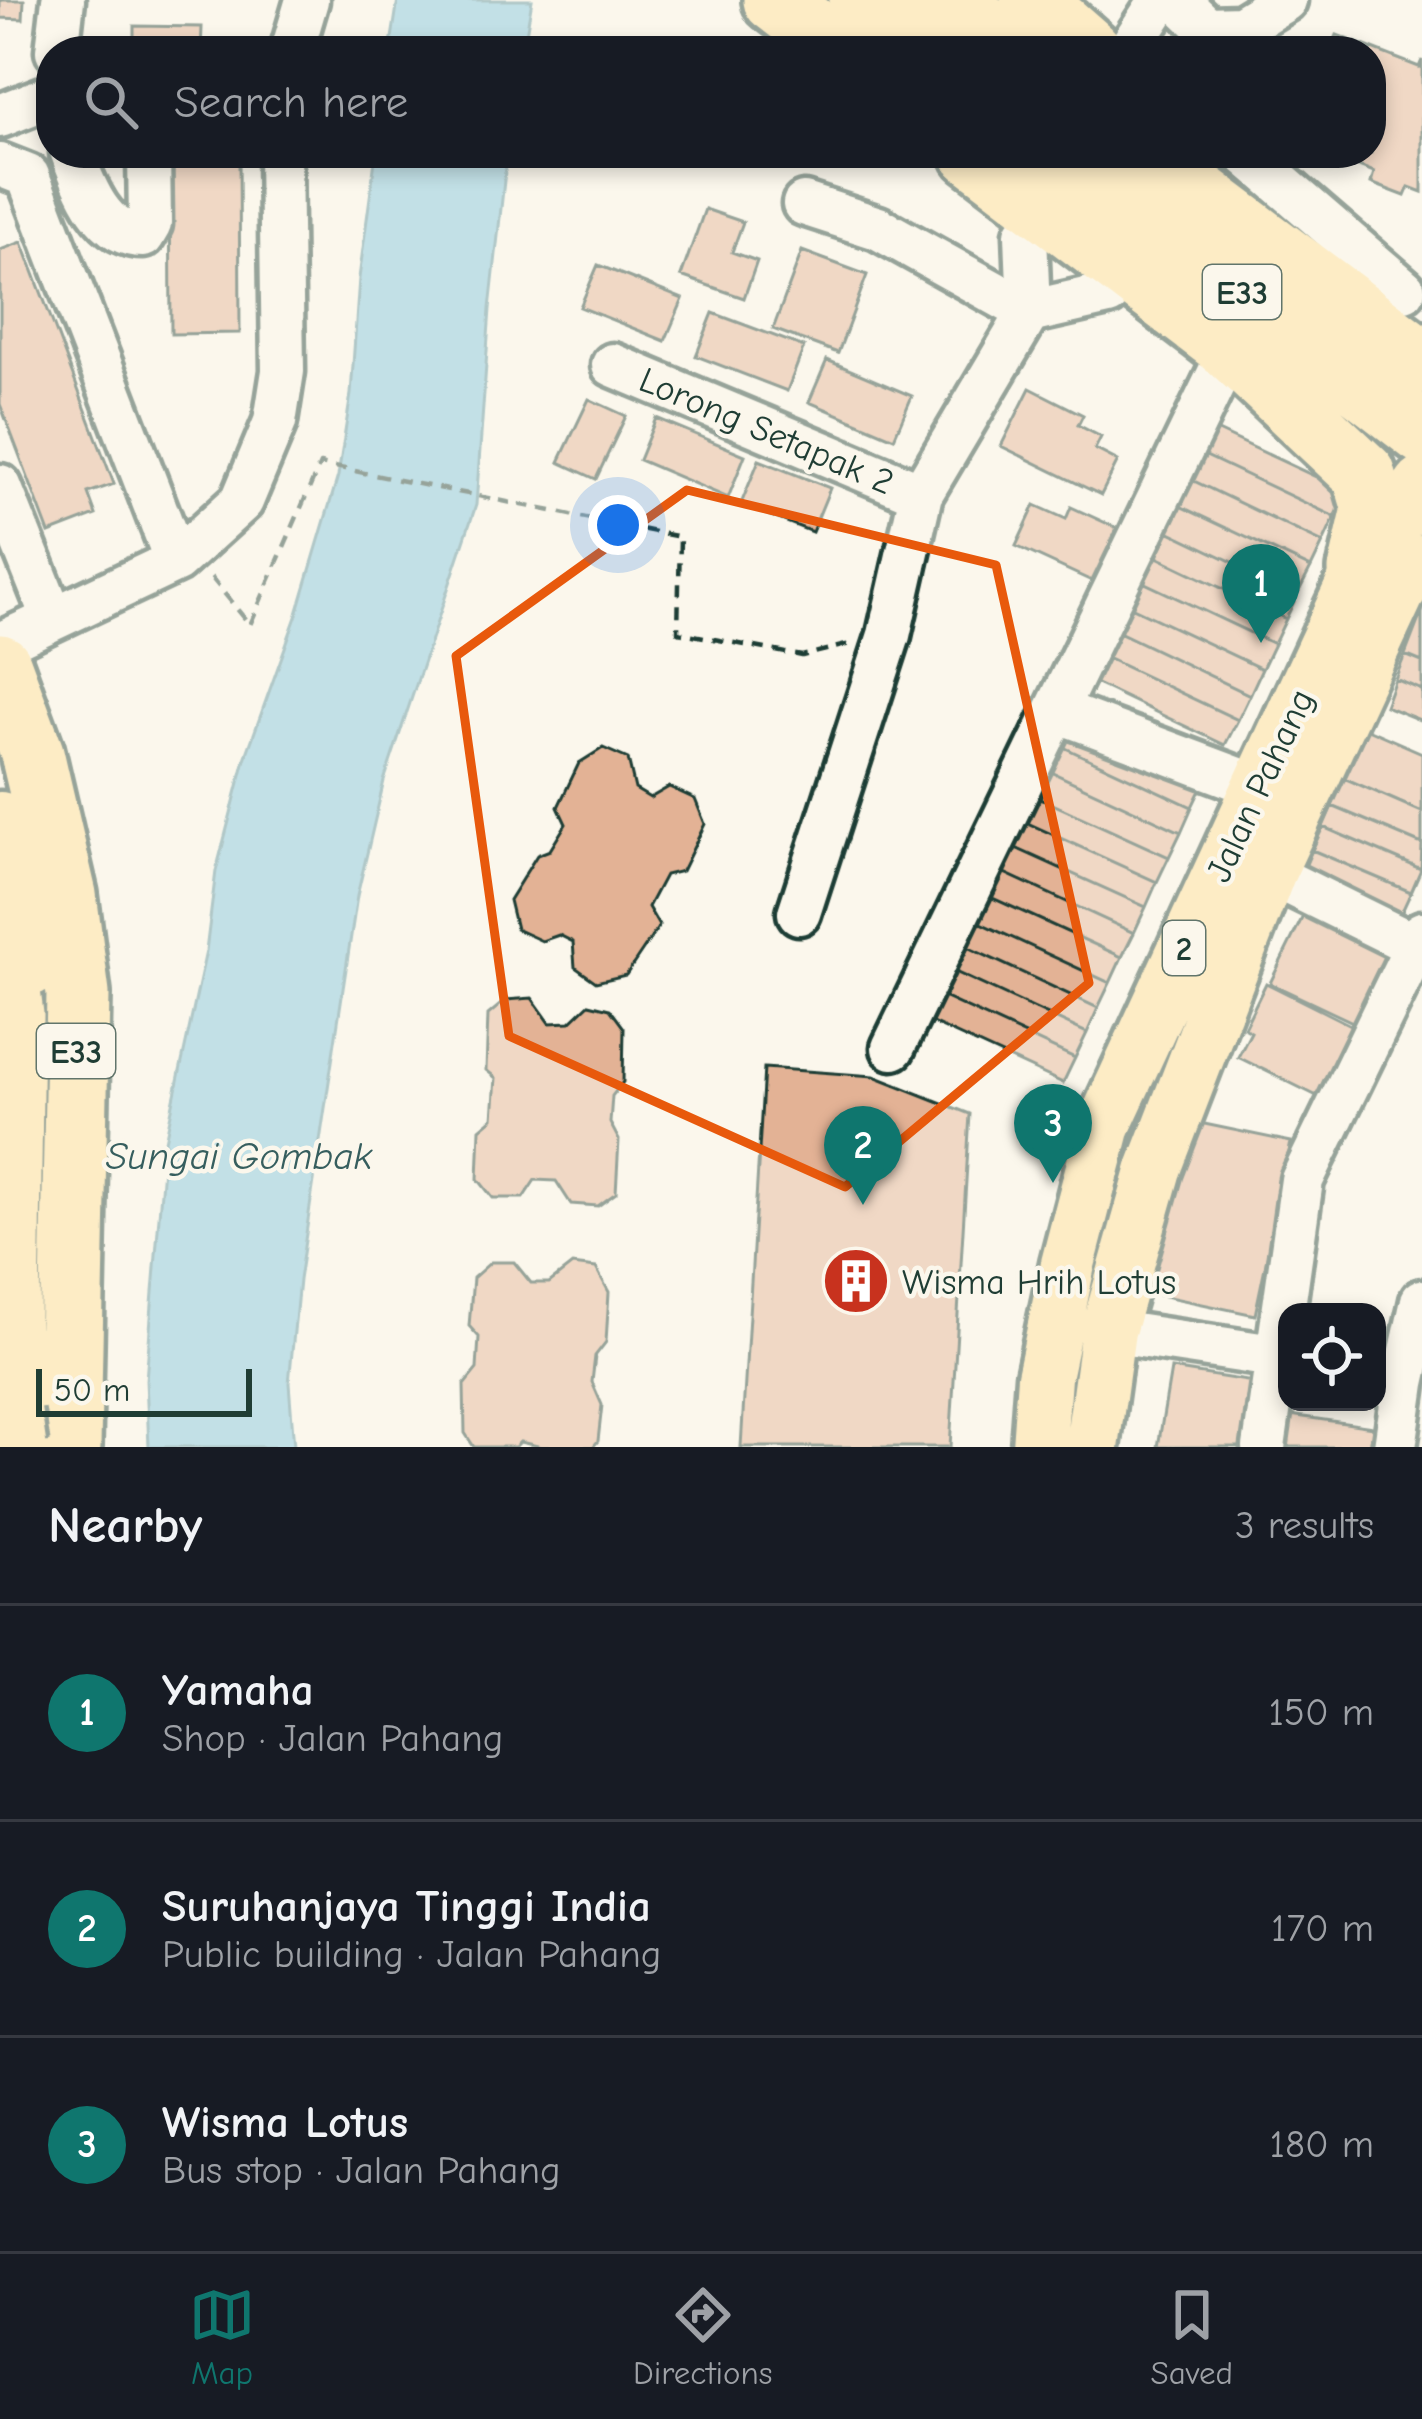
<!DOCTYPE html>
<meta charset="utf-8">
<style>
body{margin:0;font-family:"Comic Neue",sans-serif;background:#20242c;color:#f1f3f6}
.controls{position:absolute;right:36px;bottom:36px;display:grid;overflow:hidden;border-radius:24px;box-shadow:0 6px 18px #0003}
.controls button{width:108px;height:108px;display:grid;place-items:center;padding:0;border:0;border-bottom:3px solid #363941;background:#171b24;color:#f1f3f6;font:60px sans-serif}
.scale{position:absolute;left:36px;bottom:30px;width:216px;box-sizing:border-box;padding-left:12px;border:6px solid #1f3d34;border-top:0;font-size:33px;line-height:42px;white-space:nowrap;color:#1f3d34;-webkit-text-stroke:9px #fbf7ec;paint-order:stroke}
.you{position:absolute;left:618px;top:525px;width:42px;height:42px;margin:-30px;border:9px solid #fff;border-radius:50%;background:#1a73e8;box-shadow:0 0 0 18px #1a73e833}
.badge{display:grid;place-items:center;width:78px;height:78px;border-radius:50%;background:#0f766e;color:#fff;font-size:39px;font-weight:700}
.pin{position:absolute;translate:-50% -99px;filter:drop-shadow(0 3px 6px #0008)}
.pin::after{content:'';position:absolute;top:63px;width:42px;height:36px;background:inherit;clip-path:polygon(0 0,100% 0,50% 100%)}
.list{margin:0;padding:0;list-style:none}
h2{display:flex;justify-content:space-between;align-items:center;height:156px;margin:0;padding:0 48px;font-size:51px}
h2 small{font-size:39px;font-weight:400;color:#9ea1a6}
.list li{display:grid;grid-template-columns:78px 1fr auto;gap:36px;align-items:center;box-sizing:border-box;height:216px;padding:0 48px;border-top:3px solid #363941}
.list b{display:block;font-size:45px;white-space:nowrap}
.list p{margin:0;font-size:39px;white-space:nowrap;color:#9ea1a6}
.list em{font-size:39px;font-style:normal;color:#9ea1a6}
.icon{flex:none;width:66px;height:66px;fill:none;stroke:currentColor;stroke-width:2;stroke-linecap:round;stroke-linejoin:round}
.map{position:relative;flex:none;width:1422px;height:1447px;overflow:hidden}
.search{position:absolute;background:#171b24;box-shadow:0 6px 18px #0003;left:36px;right:36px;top:36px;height:132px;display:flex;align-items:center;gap:30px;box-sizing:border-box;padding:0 42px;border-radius:48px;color:#9ea1a6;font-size:45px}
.sheet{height:804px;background:#171b24}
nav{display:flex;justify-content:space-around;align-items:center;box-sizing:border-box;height:168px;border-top:3px solid #363941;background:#171b24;font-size:33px;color:#9ea1a6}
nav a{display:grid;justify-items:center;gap:6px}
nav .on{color:#0f766e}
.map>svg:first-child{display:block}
.water{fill:#7dc3de;stroke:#578d9a;stroke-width:3}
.building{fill:#e3b295;stroke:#1f3d34;stroke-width:3}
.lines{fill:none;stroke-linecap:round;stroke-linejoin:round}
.minor-casing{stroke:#1f3d34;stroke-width:51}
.major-casing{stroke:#1f3d34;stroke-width:63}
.highway-casing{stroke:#1f3d34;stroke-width:72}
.path{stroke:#1f3d34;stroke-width:4.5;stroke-dasharray:12 9;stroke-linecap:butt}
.minor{stroke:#fbf7ec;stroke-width:42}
.major{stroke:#fede96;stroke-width:54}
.highway{stroke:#fede96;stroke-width:63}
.highway-bridge-casing{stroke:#1f3d34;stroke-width:72;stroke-linecap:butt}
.highway-bridge{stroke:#fede96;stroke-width:63}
.marked{fill:none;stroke:#e8590c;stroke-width:9;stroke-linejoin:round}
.labels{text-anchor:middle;stroke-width:9;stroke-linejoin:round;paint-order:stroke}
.shield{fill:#fbf7ec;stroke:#61756b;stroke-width:3}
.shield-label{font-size:33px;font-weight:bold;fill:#1f3d34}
.street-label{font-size:36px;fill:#1f3d34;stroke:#fbf7ec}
.poi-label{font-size:36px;fill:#1f3d34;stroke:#fbf7ec;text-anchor:start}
.water-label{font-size:39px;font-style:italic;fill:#365e5e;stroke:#fbf7ec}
</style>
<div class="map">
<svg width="1422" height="1447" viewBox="0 0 1422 1447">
<rect width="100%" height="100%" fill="#fbf7ec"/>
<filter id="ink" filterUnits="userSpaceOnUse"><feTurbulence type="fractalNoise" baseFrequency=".00833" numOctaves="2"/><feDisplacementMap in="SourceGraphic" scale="24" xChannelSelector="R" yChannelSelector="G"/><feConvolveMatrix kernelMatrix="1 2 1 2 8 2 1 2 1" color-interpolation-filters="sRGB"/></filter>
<g filter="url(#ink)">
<path class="water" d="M 398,0 L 532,0 L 523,51 L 390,51 Z
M 376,153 L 507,153 L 490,309 L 476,505 L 384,781 L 357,896 L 299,1280 L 289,1383 L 294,1447 L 149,1447 L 146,1380 L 165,1141 L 206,951 L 216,871 L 245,759 L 297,614 L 338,476 L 351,394 L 359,278 Z"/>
<path class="building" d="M 0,0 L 24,0 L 23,19 L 0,18 Z
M 134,26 L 202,27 L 201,51 L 134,51 Z
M 1337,35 L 1419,67 L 1422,60 L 1422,192 L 1409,187 L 1405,196 L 1371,183 L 1374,172 L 1326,153 L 1371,153 L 1371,51 L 1330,51 Z
M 170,153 L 239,153 L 240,333 L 171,334 Z
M 705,209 L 743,222 L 732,252 L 757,261 L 744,298 L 681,276 Z
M 22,242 L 114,484 L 88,493 L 96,515 L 49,533 L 0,404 L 0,250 Z
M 802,251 L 867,275 L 838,353 L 773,329 Z
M 598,265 L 683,299 L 665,341 L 580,307 Z
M 713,313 L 804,347 L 787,391 L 696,356 Z
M 827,360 L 912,396 L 894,438 L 809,402 Z
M 1030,388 L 1083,415 L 1078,425 L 1101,437 L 1095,449 L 1118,461 L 1101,495 L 1001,446 Z
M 589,399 L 626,416 L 596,479 L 559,462 Z
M 656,418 L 745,455 L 728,498 L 639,460 Z
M 1216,430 L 1348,492 L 1335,517 L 1204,455 Z
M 1204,455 L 1335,517 L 1323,543 L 1192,480 Z
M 759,460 L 830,488 L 812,532 L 741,504 Z
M 1192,480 L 1323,543 L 1311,568 L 1180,506 Z
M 1035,505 L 1066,519 L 1071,507 L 1132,535 L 1107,588 L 1016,546 Z
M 1180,506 L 1311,568 L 1298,593 L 1168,531 Z
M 1168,531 L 1298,593 L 1286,619 L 1155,556 Z
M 1155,556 L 1286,619 L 1274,644 L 1143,582 Z
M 1143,582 L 1274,644 L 1262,669 L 1131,607 Z
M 1131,607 L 1262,669 L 1250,695 L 1119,632 Z
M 1422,611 L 1422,662 L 1405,655 Z
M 1119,632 L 1250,695 L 1238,720 L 1107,658 Z
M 1405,655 L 1422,662 L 1422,690 L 1395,679 Z
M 1107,658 L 1238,720 L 1225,745 L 1095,683 Z
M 1395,679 L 1422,690 L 1422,721 L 1385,706 Z
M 1068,719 L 1204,782 L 1192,807 L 1057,744 Z
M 1365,728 L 1422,753 L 1422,812 L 1344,778 Z
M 1057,744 L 1192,807 L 1181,832 L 1045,769 Z
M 603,748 L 628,759 L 635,789 L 650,798 L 669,787 L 695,799 L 705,824 L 682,871 L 665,875 L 648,907 L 659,926 L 626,975 L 596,982 L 575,967 L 573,942 L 559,935 L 542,941 L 516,929 L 509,900 L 537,855 L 550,850 L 566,824 L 558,807 L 579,763 Z
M 1045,769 L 1181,832 L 1169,857 L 1033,795 Z
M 1344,778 L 1422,812 L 1422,844 L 1332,806 Z
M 1033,795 L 1169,857 L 1157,882 L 1021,820 Z
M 1332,806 L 1422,844 L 1421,869 L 1323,827 Z
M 1021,820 L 1157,882 L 1146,907 L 1009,845 Z
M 1323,827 L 1421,869 L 1411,892 L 1312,850 Z
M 1009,845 L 1146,907 L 1134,933 L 998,870 Z
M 1312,850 L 1411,892 L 1399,918 L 1301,876 Z
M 998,870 L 1134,933 L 1122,957 L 986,895 Z
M 986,895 L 1122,957 L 1110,983 L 974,920 Z
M 1309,904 L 1397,946 L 1359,1025 L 1270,983 Z
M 974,920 L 1110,983 L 1098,1008 L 963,945 Z
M 963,945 L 1098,1008 L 1087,1033 L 951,970 Z
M 951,970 L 1087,1033 L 1075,1058 L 939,995 Z
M 1266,983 L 1358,1029 L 1323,1099 L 1238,1057 L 1251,1032 L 1244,1028 Z
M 939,995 L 1075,1058 L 1063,1083 L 928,1021 Z
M 532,998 L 550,1023 L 570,1022 L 589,1004 L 610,1009 L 624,1028 L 623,1082 L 612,1096 L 610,1123 L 619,1140 L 616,1193 L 598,1206 L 571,1204 L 556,1181 L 535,1180 L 523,1198 L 493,1198 L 478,1179 L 480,1129 L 493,1118 L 496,1078 L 486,1070 L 488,1015 L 506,1000 Z
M 764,1068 L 874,1076 L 970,1114 L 950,1447 L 741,1447 Z
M 1190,1121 L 1291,1142 L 1255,1315 L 1154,1294 L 1142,1274 Z
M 491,1262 L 514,1262 L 531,1283 L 549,1283 L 572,1265 L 596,1268 L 609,1292 L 606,1342 L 595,1356 L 592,1382 L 602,1405 L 598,1441 L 593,1447 L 542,1447 L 520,1442 L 515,1447 L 474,1447 L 465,1433 L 464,1385 L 477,1369 L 479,1337 L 469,1326 L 473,1278 Z
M 1171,1369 L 1260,1383 L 1249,1447 L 1158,1447 Z
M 1290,1415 L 1373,1427 L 1370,1447 L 1286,1447 Z"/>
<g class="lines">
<defs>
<path id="minor" d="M 1178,0 L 1207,28 L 1241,27 L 1285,0
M 57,51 L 63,0
M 292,51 L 307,0
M 1128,51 L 1161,0
M 0,116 L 51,96
M 72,153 C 84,185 102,236 143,236 L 150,224 L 149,153
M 1245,153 L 1404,290
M 0,165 L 28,176 L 176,561
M 804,204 L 878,228 L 1029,312
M 1029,312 L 1108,294
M 613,365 L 921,494
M 0,486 L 53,619
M 0,644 L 176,561 L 242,501 L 275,422 L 283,371 L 280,153
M 1057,711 L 1257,786
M 1268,873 L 1422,949
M 799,913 L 889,635 L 921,494 L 1029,312 L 1026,234
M 893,1048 L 1219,373
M 1108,1331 L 1287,1358
M 1264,1447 L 1302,1180 L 1422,933
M 1395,1447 L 1404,1383 L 1422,1301"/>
<path id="major" d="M 0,819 L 32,948 L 32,968
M 1039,1447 L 1044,1377 L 1068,1264 L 1104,1125 L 1360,570 L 1422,484
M 1092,1447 L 1108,1331 L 1154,1169 L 1268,873 L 1400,588 L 1422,562"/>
<path id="highway" d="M 775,0 L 841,51
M 861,0 L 928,51
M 950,0 L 1015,51
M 1032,0 L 1090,51
M 973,153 L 1230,348 L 1364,474 L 1374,509 L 1360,570
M 1060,153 L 1422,432
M 1146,153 L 1422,361
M 0,666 L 32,753 L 65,895 L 78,994 L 69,1447
M 0,921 L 12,1015 L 8,1319 L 10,1413"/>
</defs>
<use href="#minor" class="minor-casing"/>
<use href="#major" class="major-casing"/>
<use href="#highway" class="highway-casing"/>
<path class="path" d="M 211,577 L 250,625 L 320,464 L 680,537 L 678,632 L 802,656 L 850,644"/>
<use href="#minor" class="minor"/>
<use href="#major" class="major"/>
<use href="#highway" class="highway"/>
<defs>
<path id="highway-bridge" d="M 10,1413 L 15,1447"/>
</defs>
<use href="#highway-bridge" class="highway-bridge-casing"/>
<use href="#highway-bridge" class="highway-bridge"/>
</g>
</g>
<path d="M0 0H1422V1447H0ZM 687,490 L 996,565 L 1089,983 L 845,1187 L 509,1036 L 456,656 Z" fill="#fbf7ec" fill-opacity=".55" fill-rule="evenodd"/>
<path class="marked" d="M 687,490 L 996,565 L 1089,983 L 845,1187 L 509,1036 L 456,656 Z"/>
<defs>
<symbol id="building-disc" viewBox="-11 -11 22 22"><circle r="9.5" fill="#c8321e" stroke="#fbf7ec"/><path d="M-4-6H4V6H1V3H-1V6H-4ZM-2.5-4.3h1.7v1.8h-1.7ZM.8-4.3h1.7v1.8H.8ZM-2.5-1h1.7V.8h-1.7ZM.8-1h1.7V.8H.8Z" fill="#fff"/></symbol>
</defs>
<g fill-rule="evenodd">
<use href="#building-disc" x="818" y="1243" width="76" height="76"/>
</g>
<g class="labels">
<g class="shield">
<rect x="1203" y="265" width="78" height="54" rx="9"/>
<rect x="1163" y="921" width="42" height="54" rx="9"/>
<rect x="37" y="1024" width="78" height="54" rx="9"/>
</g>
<g class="shield-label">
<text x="1242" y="304">E33</text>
<text x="1184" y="960">2</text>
<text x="76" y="1063">E33</text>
</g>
<g class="street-label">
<text transform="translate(767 430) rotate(23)" y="13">Lorong Setapak 2</text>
<text transform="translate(1259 785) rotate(-65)" y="13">Jalan Pahang</text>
</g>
<g class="poi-label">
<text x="902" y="1294">Wisma Hrih Lotus</text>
</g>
<g class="water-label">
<text x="239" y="1169">Sungai Gombak</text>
</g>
</g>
</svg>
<div class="controls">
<button><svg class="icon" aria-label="locate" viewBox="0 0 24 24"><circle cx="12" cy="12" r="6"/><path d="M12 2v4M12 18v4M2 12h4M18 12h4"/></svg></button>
</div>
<div class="scale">50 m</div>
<div class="you"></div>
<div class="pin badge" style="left:1261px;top:643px">1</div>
<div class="pin badge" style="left:863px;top:1205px">2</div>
<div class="pin badge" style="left:1053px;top:1183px">3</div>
<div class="search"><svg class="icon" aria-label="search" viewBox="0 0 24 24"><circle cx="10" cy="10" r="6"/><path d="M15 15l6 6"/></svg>Search here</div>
</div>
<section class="sheet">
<h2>Nearby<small>3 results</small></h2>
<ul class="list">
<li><span class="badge">1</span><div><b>Yamaha</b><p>Shop · Jalan Pahang</p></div><em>150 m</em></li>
<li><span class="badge">2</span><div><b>Suruhanjaya Tinggi India</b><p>Public building · Jalan Pahang</p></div><em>170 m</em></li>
<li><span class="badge">3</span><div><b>Wisma Lotus</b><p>Bus stop · Jalan Pahang</p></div><em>180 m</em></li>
</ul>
</section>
<nav>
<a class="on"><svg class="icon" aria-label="map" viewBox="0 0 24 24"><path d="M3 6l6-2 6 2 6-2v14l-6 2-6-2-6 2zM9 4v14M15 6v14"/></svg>Map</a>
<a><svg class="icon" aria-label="directions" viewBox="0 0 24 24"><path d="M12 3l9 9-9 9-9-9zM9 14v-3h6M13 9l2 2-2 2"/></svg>Directions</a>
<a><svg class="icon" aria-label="saved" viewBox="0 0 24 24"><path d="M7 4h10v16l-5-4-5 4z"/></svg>Saved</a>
</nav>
